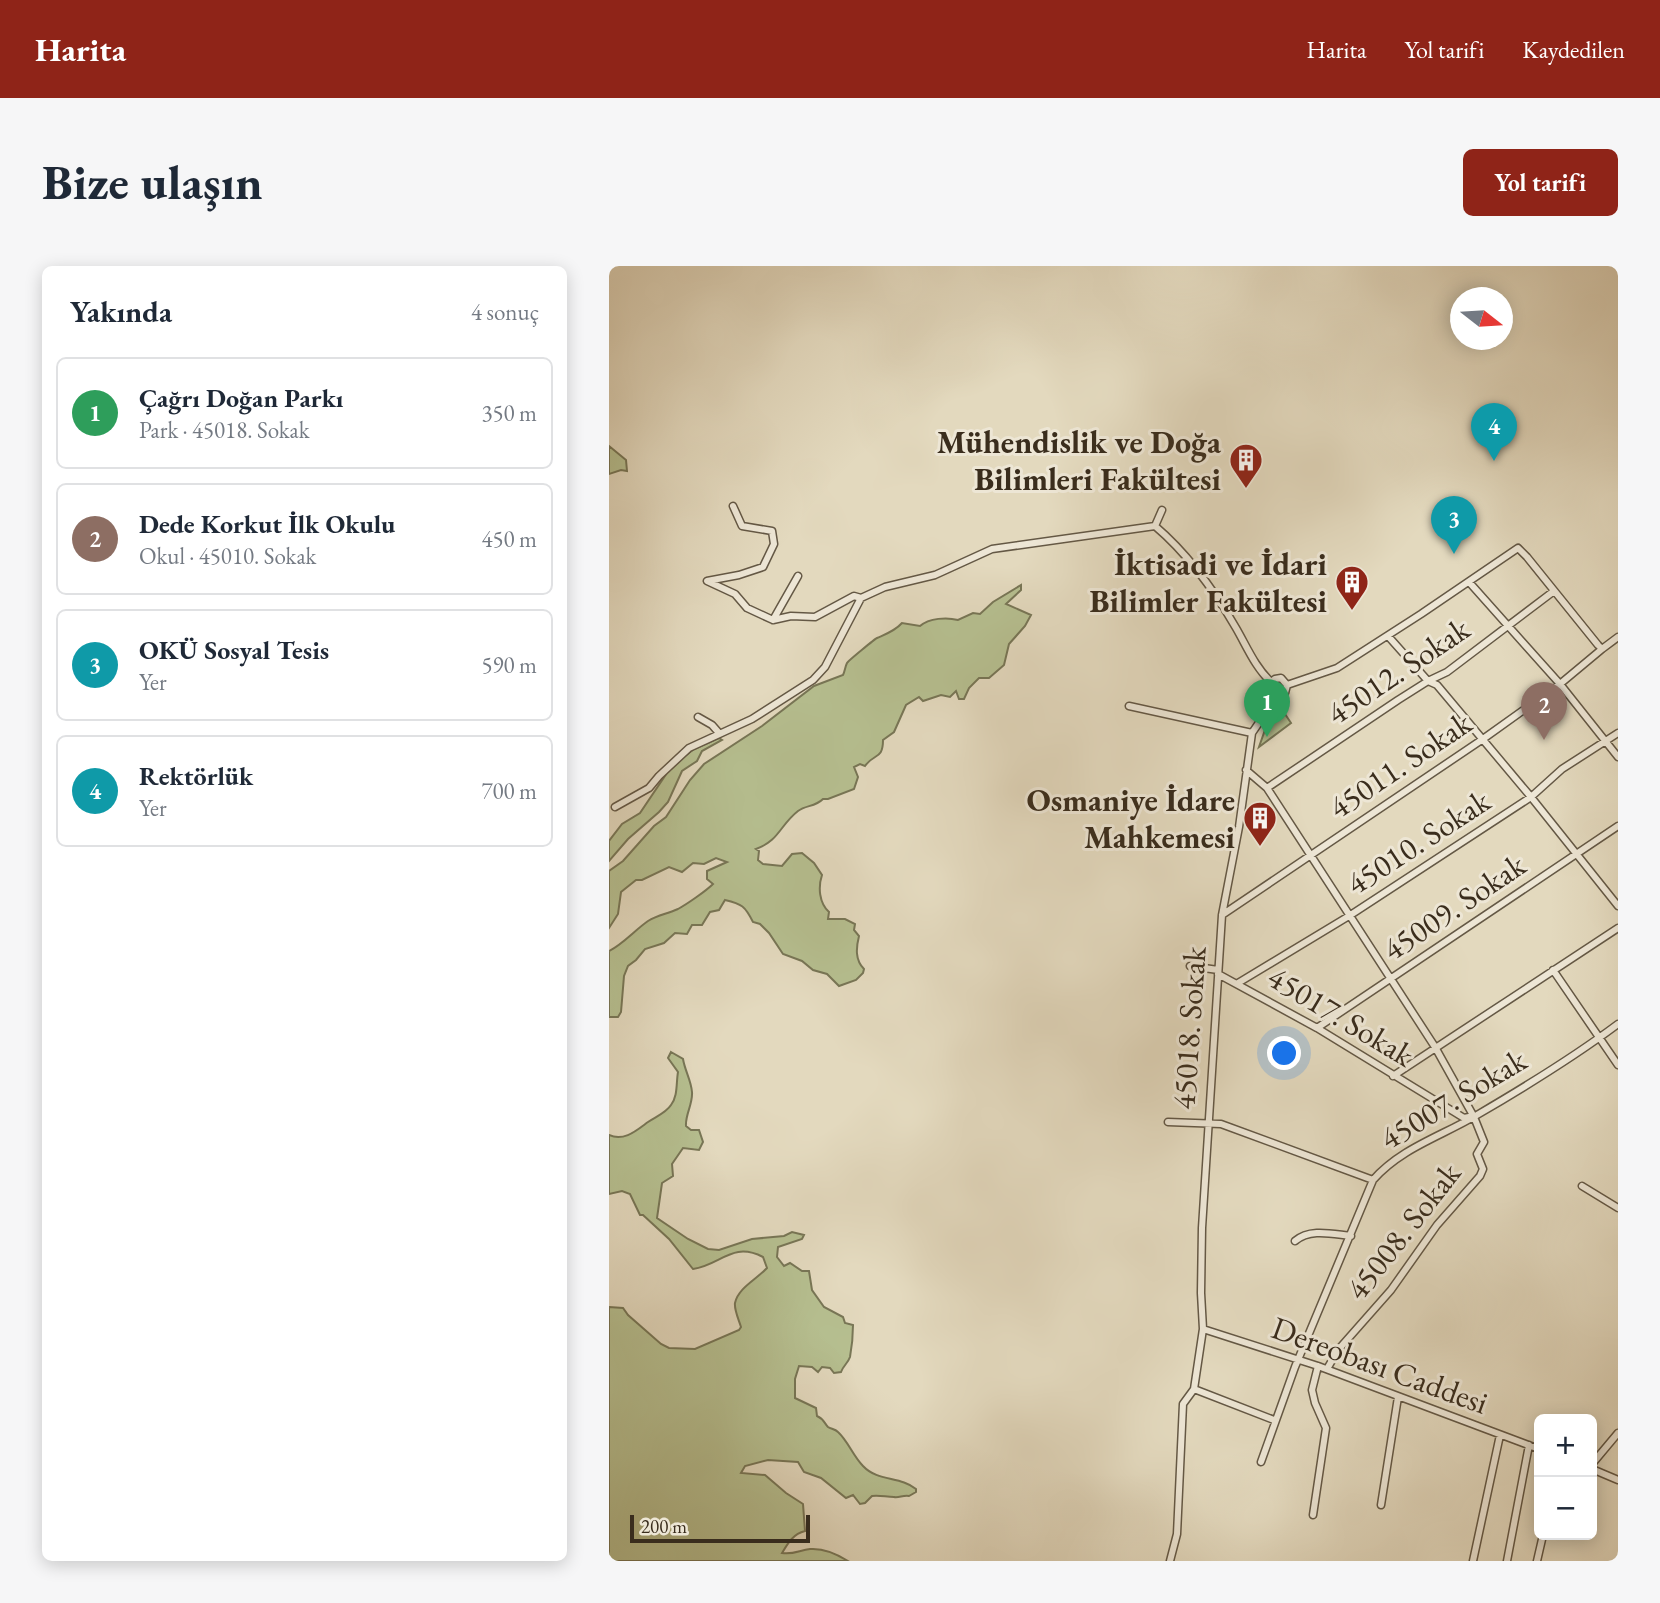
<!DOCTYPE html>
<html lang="tr">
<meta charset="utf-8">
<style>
body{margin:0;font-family:"EB Garamond",serif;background:#f6f6f7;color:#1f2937}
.controls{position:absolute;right:21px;bottom:21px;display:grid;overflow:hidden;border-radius:10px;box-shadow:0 4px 18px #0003}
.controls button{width:63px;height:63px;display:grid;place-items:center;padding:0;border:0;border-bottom:2px solid #e0e1e3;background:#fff;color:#1f2937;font:35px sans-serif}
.compass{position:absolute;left:841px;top:21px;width:63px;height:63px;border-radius:50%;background:#fff;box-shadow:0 4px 18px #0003;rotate:107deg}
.scale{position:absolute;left:21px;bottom:18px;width:180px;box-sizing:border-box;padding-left:7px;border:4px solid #3a2d1d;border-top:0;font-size:19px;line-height:24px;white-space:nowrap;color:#3a2d1d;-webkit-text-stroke:5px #ede6d5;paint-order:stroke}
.you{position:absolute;left:676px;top:788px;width:24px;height:24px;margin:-18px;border:5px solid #fff;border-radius:50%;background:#1a73e8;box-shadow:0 0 0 10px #1a73e833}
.badge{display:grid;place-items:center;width:46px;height:46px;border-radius:50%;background:#8f2418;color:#fff;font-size:23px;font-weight:700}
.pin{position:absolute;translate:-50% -58px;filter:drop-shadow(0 2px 4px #0008)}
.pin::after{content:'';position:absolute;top:37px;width:24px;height:21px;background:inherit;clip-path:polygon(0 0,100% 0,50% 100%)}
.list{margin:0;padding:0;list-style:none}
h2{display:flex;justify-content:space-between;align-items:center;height:91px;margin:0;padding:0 28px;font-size:30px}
h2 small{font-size:23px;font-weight:400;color:#747a83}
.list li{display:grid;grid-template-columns:46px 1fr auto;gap:21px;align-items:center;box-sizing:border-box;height:112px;margin:0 14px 14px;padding:0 14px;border:2px solid #e0e1e3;border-radius:10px}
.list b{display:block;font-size:26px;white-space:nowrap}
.list p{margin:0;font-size:23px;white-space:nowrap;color:#747a83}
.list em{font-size:23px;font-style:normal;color:#747a83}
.map{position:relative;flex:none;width:1009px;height:1295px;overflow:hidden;border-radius:10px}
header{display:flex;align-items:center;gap:42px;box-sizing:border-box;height:98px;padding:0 35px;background:#8f2418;color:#fff}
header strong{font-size:33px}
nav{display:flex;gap:38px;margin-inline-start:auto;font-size:24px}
.intro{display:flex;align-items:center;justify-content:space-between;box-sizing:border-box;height:168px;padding:0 42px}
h1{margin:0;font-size:49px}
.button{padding:18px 32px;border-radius:10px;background:#8f2418;color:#fff;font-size:24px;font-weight:700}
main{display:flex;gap:42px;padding:0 42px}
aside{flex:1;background:#fff;border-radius:10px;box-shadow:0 4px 18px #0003}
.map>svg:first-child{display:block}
.green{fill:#b6bf90;stroke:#787656;stroke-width:2}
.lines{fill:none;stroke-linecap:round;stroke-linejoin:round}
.street-casing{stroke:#645845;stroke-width:9}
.street{stroke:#ede6d5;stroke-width:6}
.labels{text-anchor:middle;stroke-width:6;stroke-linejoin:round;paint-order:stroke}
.poi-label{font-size:32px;font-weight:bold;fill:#3a2d1d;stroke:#ede6d5;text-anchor:end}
.street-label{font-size:32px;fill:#3a2d1d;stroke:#ede6d5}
</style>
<header>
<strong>Harita</strong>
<nav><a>Harita</a><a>Yol tarifi</a><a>Kaydedilen</a></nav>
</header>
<div class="intro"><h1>Bize ulaşın</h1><a class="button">Yol tarifi</a></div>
<main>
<aside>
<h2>Yakında<small>4 sonuç</small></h2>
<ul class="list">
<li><span class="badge" style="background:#2e9e5b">1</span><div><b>Çağrı Doğan Parkı</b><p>Park · 45018. Sokak</p></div><em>350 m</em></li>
<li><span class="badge" style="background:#8d6e63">2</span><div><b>Dede Korkut İlk Okulu</b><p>Okul · 45010. Sokak</p></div><em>450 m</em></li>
<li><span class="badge" style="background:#0f9aa8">3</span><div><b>OKÜ Sosyal Tesis</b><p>Yer</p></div><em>590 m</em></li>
<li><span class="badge" style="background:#0f9aa8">4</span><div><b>Rektörlük</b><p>Yer</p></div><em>700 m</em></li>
</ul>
</aside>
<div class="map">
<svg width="1009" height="1295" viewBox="0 0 1009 1295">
<rect width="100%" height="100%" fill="#e3d9be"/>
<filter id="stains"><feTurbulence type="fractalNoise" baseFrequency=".00286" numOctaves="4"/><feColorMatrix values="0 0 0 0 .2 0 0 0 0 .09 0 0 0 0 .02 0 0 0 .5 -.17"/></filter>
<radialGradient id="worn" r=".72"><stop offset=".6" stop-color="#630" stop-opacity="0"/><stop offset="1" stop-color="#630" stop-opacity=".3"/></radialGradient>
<path class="green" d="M 0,180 L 17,194 L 18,205 L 12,204 L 0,208 Z
M 412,319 L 412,324 L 397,338 L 422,349 L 416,360 L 400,378 L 395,399 L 380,412 L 370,412 L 360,422 L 355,433 L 350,433 L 347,425 L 341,431 L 332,429 L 314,435 L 310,431 L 297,439 L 285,466 L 274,474 C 274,494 265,487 256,500 L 251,498 L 245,501 L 249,511 L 245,523 L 219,533 L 214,533 C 206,541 197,539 189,545 C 171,559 170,575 147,583 L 150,585 L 149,594 L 154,598 L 173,600 L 183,588 L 193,587 L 205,597 L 213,609 C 209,621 210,637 220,646 L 219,653 L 236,653 L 246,658 L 245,664 L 250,670 C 247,682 246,694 255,703 L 254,707 L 247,714 L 230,720 L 218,708 L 204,704 L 193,695 L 174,688 L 160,667 L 151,658 L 144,656 C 136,640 133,638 116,634 L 110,644 L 101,646 L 93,659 L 83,659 L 78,668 L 66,667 L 55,677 L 36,683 L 27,694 L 19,700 L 15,710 L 12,746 L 9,751 L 0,751 L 0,685 C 13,679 26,664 39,655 C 49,649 58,648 69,643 C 78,638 97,625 104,618 L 98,613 L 98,605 L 118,596 L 107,592 L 95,598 L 84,597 L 73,606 L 60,601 L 33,614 L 27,614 L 12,626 L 9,648 L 0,662 L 0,605 L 14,595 L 45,560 L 57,551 L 81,514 L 95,498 L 153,460 L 205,420 L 234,409 C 236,405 236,401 238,397 C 240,394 266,373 268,372 C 277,368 286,365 293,357 L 311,360 C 320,352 338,351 349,354 L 364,347 L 371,348 L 384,336 Z
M 672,442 L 682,457 L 650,481 L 657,461 Z
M 110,472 L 113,474 L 93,485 L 88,495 L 73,505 L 59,536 L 50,546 L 19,573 L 0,595 L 0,575 L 13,558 L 31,547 L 62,501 L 85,483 Z
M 62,786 L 74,793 C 76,805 82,814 83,826 C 84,838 76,849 77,860 L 82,864 L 90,864 L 94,876 L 90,884 L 74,882 L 63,898 L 64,910 L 53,917 L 48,952 L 79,973 L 99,983 L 110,984 L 143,973 L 175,970 L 183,966 L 195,969 L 193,973 L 169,981 L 168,991 L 175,1000 L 181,997 L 193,1005 L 200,1005 L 203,1024 L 215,1041 L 234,1051 L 236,1057 L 244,1059 C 244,1070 243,1080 241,1091 C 239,1097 234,1100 232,1106 L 225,1107 L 221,1102 L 213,1101 L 209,1106 L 203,1101 L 190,1100 L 186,1113 L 186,1132 L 207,1142 L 208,1150 C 215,1153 215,1157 219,1161 C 222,1163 226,1163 229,1166 C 239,1175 244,1190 254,1200 C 269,1216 291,1210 307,1223 L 307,1226 L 300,1230 C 294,1229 290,1232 285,1231 C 277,1231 271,1229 263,1230 L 256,1237 L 251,1238 L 244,1229 L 237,1232 L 212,1212 L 195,1206 L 189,1196 L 159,1194 L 136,1200 L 132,1207 L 156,1209 L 177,1227 L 194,1238 L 196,1265 C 184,1268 179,1277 173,1287 C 184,1289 191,1284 201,1283 C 214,1282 228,1288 239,1295 L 0,1295 L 0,1041 L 14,1042 L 19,1049 L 52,1078 L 60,1082 L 86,1083 L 130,1064 L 132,1061 C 130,1054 125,1044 126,1037 C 129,1022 148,1013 158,1002 L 154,991 C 123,975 112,999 84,1003 L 60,973 L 34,949 L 31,949 L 21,928 L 13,925 L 0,928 L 0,869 C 15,876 28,864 39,856 C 46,851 57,847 62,839 C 69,830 67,817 69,806 L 59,792 Z"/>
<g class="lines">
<defs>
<path id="street" d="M 124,240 L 133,260 L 163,265 L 165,278 L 154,301 L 130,309 L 98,315 L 126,328 L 138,342 L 164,354 L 182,350 L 206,351 L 245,330 L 252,332 L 276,321 L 326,309 L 383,283 L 546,260
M 546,260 C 579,288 605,324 627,362 C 638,381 646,401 662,416
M 546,260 L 553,244
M 860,316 L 951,418 L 1009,491
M 164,354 L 189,310
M 779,370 L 819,415 L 828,419 L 922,531 L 1009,640
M 662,416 L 666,413 L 672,412 L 678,419
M 678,419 L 728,402 L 812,348 L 909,282 L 918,291 L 989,379 L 993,383 L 1009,371
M 520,440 L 643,467
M 89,451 L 103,459 L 110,467
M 637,504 L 658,522 L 826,781 L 865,851 L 875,876 L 868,888 L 874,903 L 871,910 L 828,959 L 782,1024 L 729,1084 L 718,1103
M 658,522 L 789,434 L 819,415 L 838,406 L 945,325
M 6,541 L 40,522 L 50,510 L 80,482 L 143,453 L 204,414 L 216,401 L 252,332
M 613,649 L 874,473 L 951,418 L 993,383
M 581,700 L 609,704
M 944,704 L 1009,799
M 609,708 L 708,762 L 855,852 L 860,851
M 629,717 L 740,650 L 922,531 L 953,503 L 1009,467
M 708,762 L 1009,560
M 784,810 L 1009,662
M 559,856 L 612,858 L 764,914
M 973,920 L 1009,942
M 686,975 C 701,962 723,968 742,970
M 594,1063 L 709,1100 L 930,1183
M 585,1123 L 665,1154
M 652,1196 L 686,1101 L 764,914 C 792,882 833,870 868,849 C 916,821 965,791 1009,758
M 983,1198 L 1009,1167
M 983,1203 L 1009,1214
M 772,1239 L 789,1131
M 704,1249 L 717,1162 L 706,1137 L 703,1124 L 709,1100
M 561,1295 L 568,1268 L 574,1138 L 585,1123 L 594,1063 L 592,1027 L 593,962 L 613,649 L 630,561 L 643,467 L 668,430 L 676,427 L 678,419
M 864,1295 L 891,1169
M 898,1295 L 920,1179
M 928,1295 L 934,1269"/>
</defs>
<use href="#street" class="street-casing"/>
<use href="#street" class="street"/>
</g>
<defs>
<symbol id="building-pin" viewBox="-11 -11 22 30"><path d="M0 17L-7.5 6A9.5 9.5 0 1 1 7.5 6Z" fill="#8f2418" stroke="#ede6d5"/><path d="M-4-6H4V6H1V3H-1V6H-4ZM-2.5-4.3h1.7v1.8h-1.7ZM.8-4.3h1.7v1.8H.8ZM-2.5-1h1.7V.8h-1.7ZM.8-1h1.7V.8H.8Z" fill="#fff"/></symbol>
</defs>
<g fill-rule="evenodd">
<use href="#building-pin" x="618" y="175" width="38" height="52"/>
<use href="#building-pin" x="724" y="297" width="38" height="52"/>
<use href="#building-pin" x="632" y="533" width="38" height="52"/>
</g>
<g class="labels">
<g class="poi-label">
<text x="612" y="187">Mühendislik ve Doğa<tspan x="612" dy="37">Bilimleri Fakültesi</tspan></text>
<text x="718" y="309">İktisadi ve İdari<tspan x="718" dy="37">Bilimler Fakültesi</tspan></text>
<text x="626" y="545">Osmaniye İdare<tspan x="626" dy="37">Mahkemesi</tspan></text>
</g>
<g class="street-label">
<text transform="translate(789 405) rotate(-34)" y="11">45012. Sokak</text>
<text transform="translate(791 499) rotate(-34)" y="11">45011. Sokak</text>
<text transform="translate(809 576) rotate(-33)" y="11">45010. Sokak</text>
<text transform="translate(845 641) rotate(-34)" y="11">45009. Sokak</text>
<text transform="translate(732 750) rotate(31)" y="11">45017. Sokak</text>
<text transform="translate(580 762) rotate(-86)" y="11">45018. Sokak</text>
<text transform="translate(844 833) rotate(-31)" y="11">45007. Sokak</text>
<text transform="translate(794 965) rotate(-52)" y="11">45008. Sokak</text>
<text transform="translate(771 1099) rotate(20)" y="11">Dereobası Caddesi</text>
</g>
</g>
<rect width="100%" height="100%" filter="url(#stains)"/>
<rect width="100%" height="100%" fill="url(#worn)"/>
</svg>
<div class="controls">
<button>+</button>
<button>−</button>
</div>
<svg class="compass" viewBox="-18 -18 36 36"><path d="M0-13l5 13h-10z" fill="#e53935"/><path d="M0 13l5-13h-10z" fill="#747a83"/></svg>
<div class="scale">200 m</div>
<div class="you"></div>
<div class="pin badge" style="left:658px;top:471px;background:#2e9e5b">1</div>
<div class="pin badge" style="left:935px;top:474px;background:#8d6e63">2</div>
<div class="pin badge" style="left:845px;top:288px;background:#0f9aa8">3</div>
<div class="pin badge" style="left:885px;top:195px;background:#0f9aa8">4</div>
</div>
</main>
